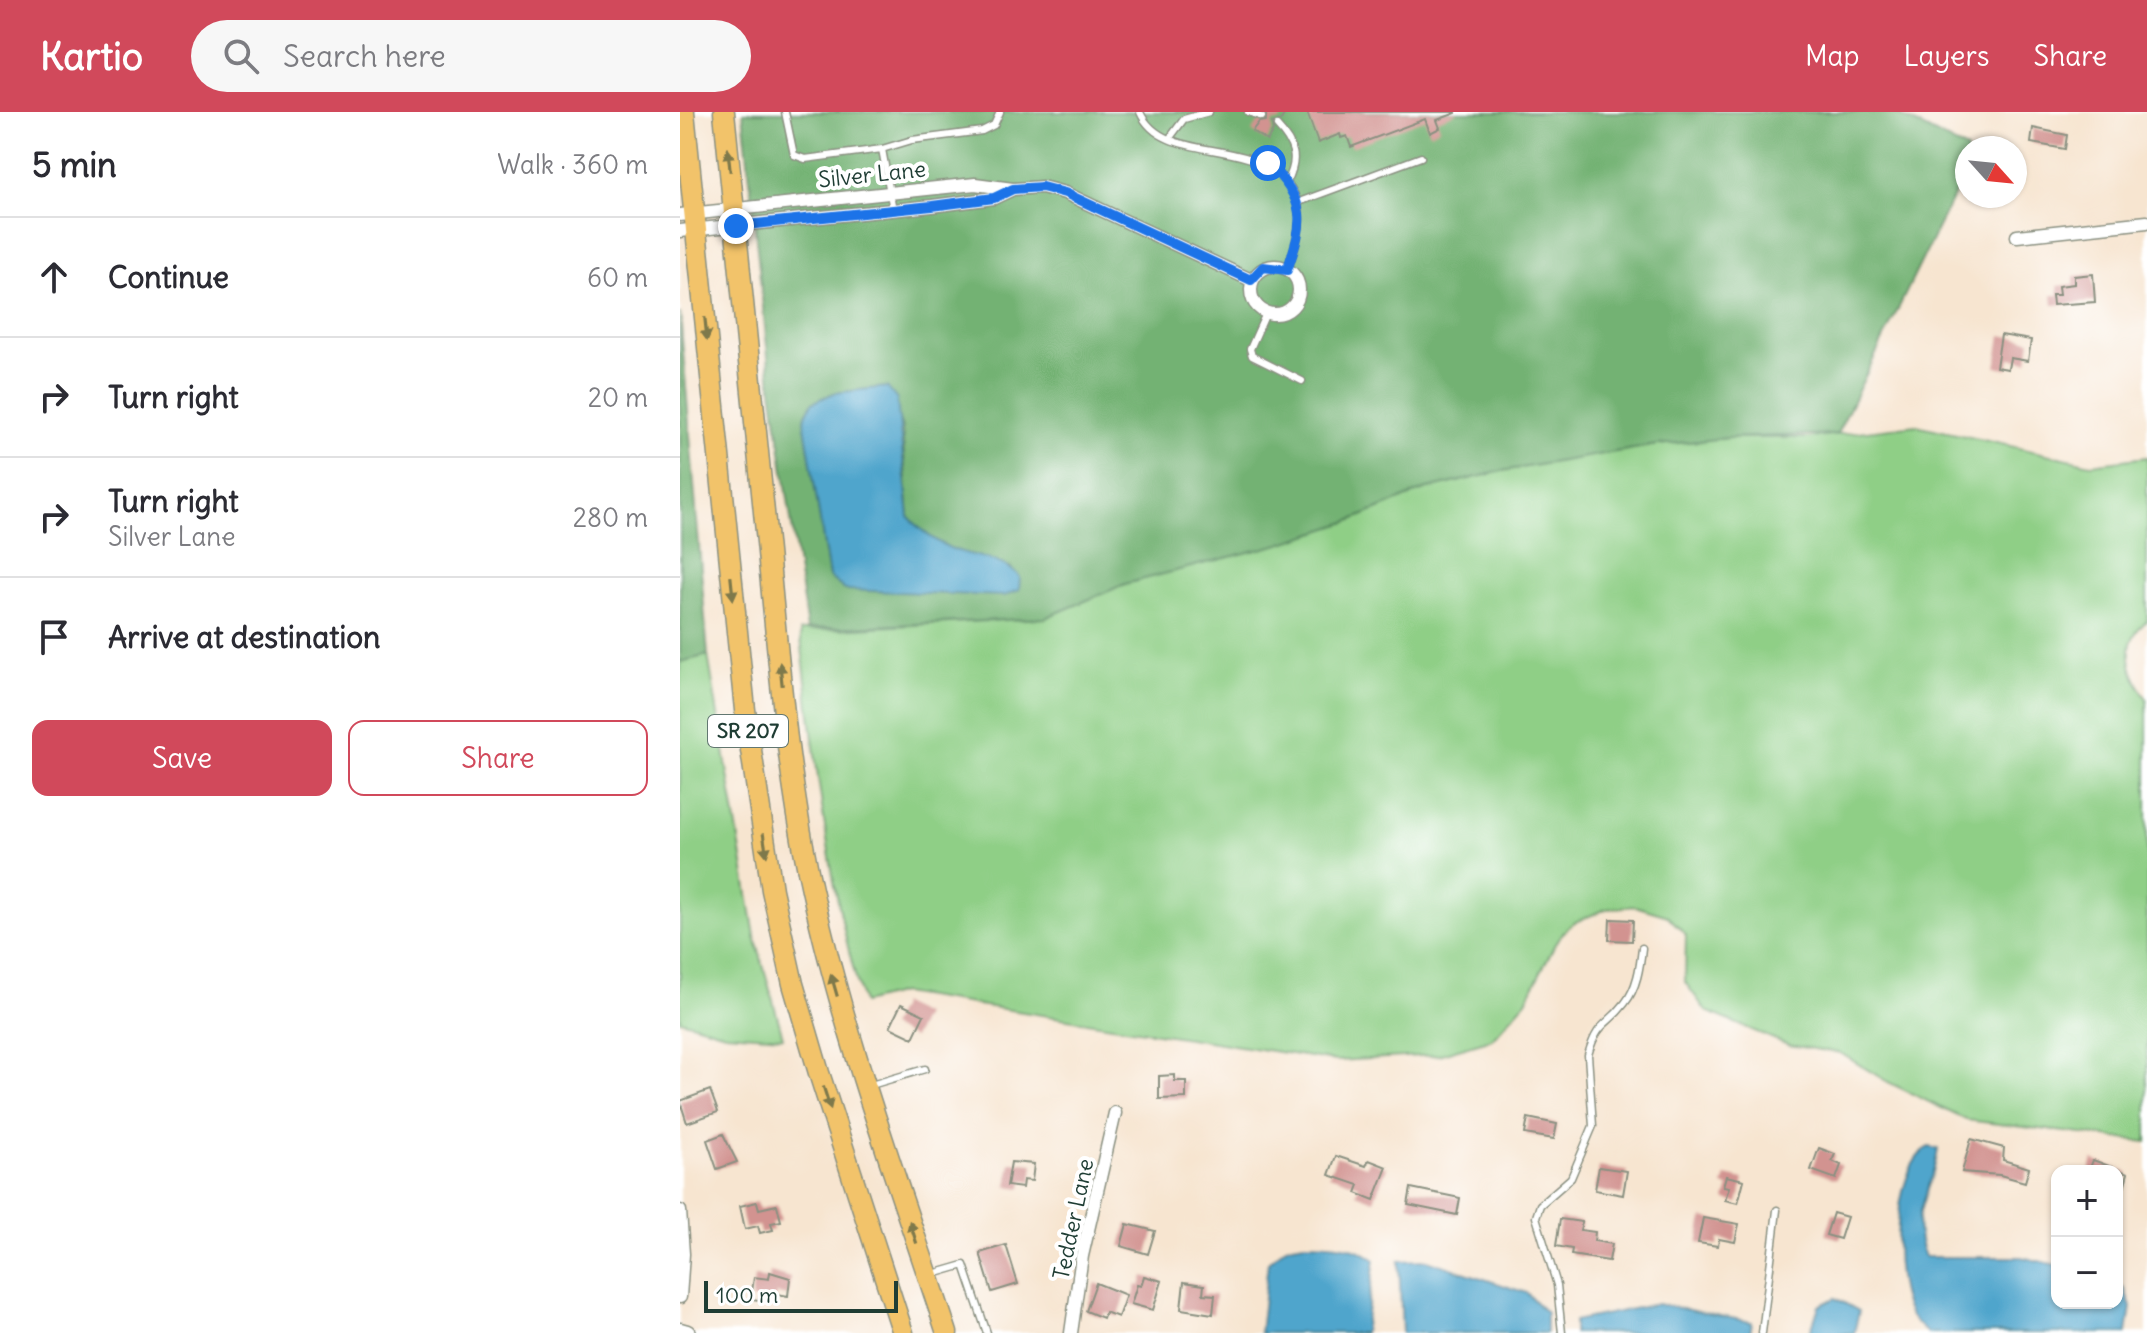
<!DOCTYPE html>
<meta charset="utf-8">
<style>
body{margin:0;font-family:Delius,sans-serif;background:#f7f7f7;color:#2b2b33}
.controls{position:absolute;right:24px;bottom:24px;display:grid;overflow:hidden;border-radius:16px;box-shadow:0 2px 6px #0004}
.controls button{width:72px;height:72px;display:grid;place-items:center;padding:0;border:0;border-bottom:2px solid #e1e1e2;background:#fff;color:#2b2b33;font:40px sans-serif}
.compass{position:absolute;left:1275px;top:24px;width:72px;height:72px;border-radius:50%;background:#fff;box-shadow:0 2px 6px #0004;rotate:117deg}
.scale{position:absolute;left:24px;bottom:20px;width:194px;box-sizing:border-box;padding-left:8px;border:4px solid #1f3d34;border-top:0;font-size:22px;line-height:28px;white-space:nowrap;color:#1f3d34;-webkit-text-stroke:6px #fff;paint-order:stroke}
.stop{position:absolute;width:24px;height:24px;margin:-18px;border:6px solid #1a73e8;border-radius:50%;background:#fff}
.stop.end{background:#1a73e8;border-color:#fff;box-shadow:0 2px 8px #0008}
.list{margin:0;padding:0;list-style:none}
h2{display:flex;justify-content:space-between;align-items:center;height:104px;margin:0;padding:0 32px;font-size:34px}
h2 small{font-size:26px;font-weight:400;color:#7c7c81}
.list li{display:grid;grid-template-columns:52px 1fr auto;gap:24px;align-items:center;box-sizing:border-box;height:120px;padding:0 32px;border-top:2px solid #e1e1e2}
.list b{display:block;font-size:30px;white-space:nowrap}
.list p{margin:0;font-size:26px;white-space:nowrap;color:#7c7c81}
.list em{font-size:26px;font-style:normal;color:#7c7c81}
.actions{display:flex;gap:16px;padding:24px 32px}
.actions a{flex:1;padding:18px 0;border:2px solid #d1495b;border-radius:16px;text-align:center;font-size:28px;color:#d1495b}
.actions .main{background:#d1495b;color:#fff}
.icon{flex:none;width:44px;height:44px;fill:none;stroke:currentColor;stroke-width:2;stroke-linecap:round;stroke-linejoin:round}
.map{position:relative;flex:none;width:1467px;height:1221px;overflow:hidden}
header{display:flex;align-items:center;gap:48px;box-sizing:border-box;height:112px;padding:0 40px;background:#d1495b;color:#fff}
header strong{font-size:38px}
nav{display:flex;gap:44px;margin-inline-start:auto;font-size:28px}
.search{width:560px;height:72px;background:#f7f7f7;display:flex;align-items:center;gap:20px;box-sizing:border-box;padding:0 28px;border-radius:44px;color:#7c7c81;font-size:30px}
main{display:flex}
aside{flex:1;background:#fff}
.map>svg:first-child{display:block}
.green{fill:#8fcf86;stroke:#57865d;stroke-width:2}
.forest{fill:#73b273;stroke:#497854;stroke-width:2;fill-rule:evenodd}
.water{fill:#50a5cc;stroke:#387180;stroke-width:2}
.building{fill:#d29390}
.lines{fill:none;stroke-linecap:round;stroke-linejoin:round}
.service-casing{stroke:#8b9182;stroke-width:9}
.minor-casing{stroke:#8b9182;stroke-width:15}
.tertiary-casing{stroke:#8b9182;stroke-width:19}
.trunk-casing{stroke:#8b9182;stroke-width:23}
.service{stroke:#fff;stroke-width:6}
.minor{stroke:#fff;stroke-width:12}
.tertiary{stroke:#fff;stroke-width:16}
.trunk{stroke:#f2c36a;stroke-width:20}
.oneway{fill:#7e794c}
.route{stroke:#1a73e8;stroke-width:10}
.labels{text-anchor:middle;stroke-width:8;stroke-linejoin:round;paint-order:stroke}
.shield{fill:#fff;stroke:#627771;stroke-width:2}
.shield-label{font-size:20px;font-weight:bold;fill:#1f3d34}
.street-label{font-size:22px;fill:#1f3d34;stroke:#fff}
</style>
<header>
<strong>Kartio</strong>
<div class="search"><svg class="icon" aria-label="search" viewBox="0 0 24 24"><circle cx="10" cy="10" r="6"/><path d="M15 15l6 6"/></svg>Search here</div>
<nav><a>Map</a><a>Layers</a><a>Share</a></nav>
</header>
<main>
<aside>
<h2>5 min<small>Walk · 360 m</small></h2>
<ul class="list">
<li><svg class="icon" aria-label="ahead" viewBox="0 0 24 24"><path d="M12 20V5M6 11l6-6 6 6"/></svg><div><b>Continue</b></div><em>60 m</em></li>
<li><svg class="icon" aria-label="right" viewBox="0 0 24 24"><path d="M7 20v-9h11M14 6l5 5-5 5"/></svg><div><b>Turn right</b></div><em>20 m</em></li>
<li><svg class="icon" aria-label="right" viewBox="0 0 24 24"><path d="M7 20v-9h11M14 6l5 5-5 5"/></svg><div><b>Turn right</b><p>Silver Lane</p></div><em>280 m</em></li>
<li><svg class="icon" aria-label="arrive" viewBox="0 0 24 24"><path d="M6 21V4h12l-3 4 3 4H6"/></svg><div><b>Arrive at destination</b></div></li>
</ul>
<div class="actions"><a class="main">Save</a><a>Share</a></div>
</aside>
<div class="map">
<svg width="1467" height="1221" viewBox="0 0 1467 1221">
<rect width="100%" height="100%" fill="#fff"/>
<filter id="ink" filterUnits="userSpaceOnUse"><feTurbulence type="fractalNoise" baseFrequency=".0125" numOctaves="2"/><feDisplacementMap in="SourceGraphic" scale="16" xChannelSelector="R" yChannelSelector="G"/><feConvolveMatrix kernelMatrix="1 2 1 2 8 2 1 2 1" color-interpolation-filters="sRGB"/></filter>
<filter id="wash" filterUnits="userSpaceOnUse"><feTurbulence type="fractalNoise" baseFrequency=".006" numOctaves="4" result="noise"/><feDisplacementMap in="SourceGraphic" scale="32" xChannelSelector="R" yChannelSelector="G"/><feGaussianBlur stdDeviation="1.8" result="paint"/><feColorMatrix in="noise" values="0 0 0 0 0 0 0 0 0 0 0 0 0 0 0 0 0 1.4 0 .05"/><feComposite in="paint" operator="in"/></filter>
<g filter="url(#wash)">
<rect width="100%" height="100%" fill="#f7e5d0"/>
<path class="green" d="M 1236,313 L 1411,352 L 1467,345 L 1467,509 C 1438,531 1451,562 1467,587 L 1467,1030 L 1286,1008 L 1208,970 L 1160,941 L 1108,933 L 1026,899 L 1005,870 L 1006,823 L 988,804 L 955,794 L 926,797 L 893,811 L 878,826 L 846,889 L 812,927 L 758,943 L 656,949 L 221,881 L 183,891 C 147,771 135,642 120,519 L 365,506 L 445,472 L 670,409 L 744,378 L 822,359 L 977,333 L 1048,326 L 1128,326 Z
M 28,543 L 75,824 L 103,925 L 45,921 L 0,908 L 0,550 Z"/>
<path class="forest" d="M 63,0 L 1213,0 L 1287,38 L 1287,56 L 1157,322 L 1048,326 L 977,333 L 822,359 L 744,378 L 670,409 L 600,432 L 445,472 L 365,506 L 127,517 L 90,264 ZM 206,275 L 222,316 L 229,405 L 242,420 L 269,436 L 332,456 L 149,465 L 124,307 L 132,291 L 154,281 Z
M 0,201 L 28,543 L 0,550 Z"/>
<path class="water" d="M 207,275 L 217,288 L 229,405 C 241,419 254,429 270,436 C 293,445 323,446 340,465 L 339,478 L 324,484 L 165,478 L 149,465 L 124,307 L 132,291 L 154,281 Z
M 1249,1035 L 1258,1037 C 1253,1080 1226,1099 1245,1145 L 1341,1145 L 1377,1153 L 1377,1191 L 1437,1191 L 1437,1173 L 1444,1176 L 1451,1195 L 1447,1221 L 1247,1221 C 1242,1216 1234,1210 1230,1203 C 1210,1171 1211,1055 1249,1035 Z
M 624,1131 C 650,1131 674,1132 695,1148 L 684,1221 L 580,1221 L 588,1150 L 607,1134 Z
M 747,1148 L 847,1181 L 866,1201 L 866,1221 L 722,1221 L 719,1149 Z
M 1155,1186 L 1179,1199 L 1174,1221 L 1130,1221 L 1139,1194 Z
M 977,1192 L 1072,1210 L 1070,1221 L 894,1221 L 894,1209 Z"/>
<g id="blocks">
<path class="building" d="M 586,0 L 606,0 L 600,9 L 592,11 L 593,19 L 587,29 L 572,19 L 579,10 L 586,9 Z
M 627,0 L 776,0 L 776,1 L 757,8 L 760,16 L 750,21 L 745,7 L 671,35 L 667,24 L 661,26 L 660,22 L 638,31 Z
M 1353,16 L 1387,23 L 1385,37 L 1351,31 Z
M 1413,162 L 1415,190 L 1373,193 L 1372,183 L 1379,183 L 1378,174 L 1394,172 L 1394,164 Z
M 1321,223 L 1351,228 L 1348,249 L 1330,246 L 1328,257 L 1316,255 Z
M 930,807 L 953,808 L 952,829 L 929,828 Z
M 221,892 L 244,903 L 233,926 L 210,915 Z
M 495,963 L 495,969 L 506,969 L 506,986 L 479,987 L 479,964 Z
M 30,978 L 38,1000 L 7,1011 L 0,989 Z
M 848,1006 L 877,1012 L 874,1027 L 845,1022 Z
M 43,1022 L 57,1050 L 37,1057 L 27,1028 Z
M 1291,1027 L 1324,1036 L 1323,1048 L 1349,1056 L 1345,1070 L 1320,1063 L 1282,1060 Z
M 1139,1036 L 1155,1042 L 1152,1049 L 1161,1053 L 1156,1067 L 1131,1058 Z
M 656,1044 L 686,1054 L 689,1048 L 707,1055 L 694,1088 L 676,1081 L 679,1073 L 649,1063 Z
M 1413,1048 L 1448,1061 L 1440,1090 L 1437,1090 L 1437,1059 L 1409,1059 Z
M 331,1050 L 354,1052 L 352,1069 L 343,1068 L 342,1076 L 327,1074 Z
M 919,1055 L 947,1059 L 943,1083 L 915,1078 Z
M 1046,1064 L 1064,1068 L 1058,1091 L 1045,1088 L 1049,1075 L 1043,1074 Z
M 731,1076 L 780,1086 L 777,1103 L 728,1093 Z
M 77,1090 L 79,1097 L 97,1093 L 101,1109 L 91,1111 L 93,1118 L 80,1121 L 78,1114 L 65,1117 L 60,1094 Z
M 1153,1101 L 1167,1105 L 1160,1127 L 1146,1123 Z
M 1023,1106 L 1059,1112 L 1055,1130 L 1039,1127 L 1038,1134 L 1018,1131 Z
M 880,1107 L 902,1110 L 900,1118 L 915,1120 L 914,1129 L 932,1132 L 929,1149 L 891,1143 L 892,1137 L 876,1134 Z
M 447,1112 L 475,1119 L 468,1142 L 441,1134 Z
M 326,1133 L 338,1172 L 312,1180 L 300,1141 Z
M 90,1160 L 110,1166 L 108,1184 L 97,1182 L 96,1190 L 71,1187 L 74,1165 L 89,1167 Z
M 464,1164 L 482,1169 L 473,1198 L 451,1192 L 457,1173 L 461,1174 Z
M 504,1170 L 524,1173 L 523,1182 L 535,1183 L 533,1202 L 501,1197 Z
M 416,1171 L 446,1183 L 438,1205 L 425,1200 L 423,1206 L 406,1199 Z"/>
</g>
</g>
<g filter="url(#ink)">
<use href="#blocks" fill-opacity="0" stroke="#8b9182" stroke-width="2"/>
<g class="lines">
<defs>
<path id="service" d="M 105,0 L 114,43 L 125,47 L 202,37
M 460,0 C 482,50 562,26 602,65 C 630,93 619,125 607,158
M 568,0 L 582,5
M 597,14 C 615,33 619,47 607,70
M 489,27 L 504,7 L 529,0
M 619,90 L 741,45
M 213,98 L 202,37 L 232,28 L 302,19 L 314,13 L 320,0
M 587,199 L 570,237 L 572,244 L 622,269
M 191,973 L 245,957
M 253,1162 L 284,1153 L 307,1221
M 882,1221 L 877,1173 L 856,1105 L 860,1093 L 891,1066 L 913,1014 L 908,943 C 918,908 927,915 945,891 C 957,876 960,855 962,836
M 1082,1221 L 1097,1098"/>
<path id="minor" d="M 0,103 L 295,72 L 333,77 L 362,75 L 385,81 L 571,168
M 0,119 L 252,94 L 314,86 L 333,77
M 1337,124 L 1467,110
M571 178a24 24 0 1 1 48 0a24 24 0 1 1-48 0Z
M 0,1099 L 3,1142 L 0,1185
M 391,1221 L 402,1144 L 435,1001"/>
<path id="tertiary" d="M 0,1219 L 7,1221"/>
<path id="trunk" d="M 4,0 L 65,598 L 92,778 L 113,872 L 139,961 L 223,1221
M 44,0 C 58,143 73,287 87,430 C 98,540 106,651 128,759 C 161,917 217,1068 267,1221"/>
</defs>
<use href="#service" class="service-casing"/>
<use href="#minor" class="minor-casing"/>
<use href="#tertiary" class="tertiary-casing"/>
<use href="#trunk" class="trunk-casing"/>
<use href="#service" class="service"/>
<use href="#minor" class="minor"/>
<use href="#tertiary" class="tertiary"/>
<use href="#trunk" class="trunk"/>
</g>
<defs><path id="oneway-solid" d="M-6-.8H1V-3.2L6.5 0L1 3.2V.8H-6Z" transform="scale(2)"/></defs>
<g class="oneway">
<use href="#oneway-solid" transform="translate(49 48) rotate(-96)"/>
<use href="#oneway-solid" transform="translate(26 217) rotate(84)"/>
<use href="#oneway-solid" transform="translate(52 476) rotate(84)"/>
<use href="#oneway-solid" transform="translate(101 562) rotate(-96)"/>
<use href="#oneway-solid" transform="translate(85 733) rotate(81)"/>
<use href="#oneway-solid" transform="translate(154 873) rotate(-106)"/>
<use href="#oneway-solid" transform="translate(147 986) rotate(72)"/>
<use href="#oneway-solid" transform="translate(233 1120) rotate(-108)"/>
</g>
</g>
<g class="lines" filter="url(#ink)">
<path class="route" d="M 56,114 L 252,94 L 314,86 L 333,77 L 362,75 L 385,81 L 571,168 L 583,155 L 607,158 C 625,108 627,90 588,51"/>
</g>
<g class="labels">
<rect class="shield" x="28" y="603" width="80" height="32" rx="6"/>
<g class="shield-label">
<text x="68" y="626">SR 207</text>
</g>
<g class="street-label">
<text transform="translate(192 62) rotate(-6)" y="8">Silver Lane</text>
<text transform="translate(393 1107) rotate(-78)" y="8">Tedder Lane</text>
</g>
</g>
</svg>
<div class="controls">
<button>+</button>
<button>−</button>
</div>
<svg class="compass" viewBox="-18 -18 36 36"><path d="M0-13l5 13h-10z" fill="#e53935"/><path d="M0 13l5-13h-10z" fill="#7c7c81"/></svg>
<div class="scale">100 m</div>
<div class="stop" style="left:588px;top:51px"></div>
<div class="stop end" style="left:56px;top:114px"></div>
</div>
</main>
